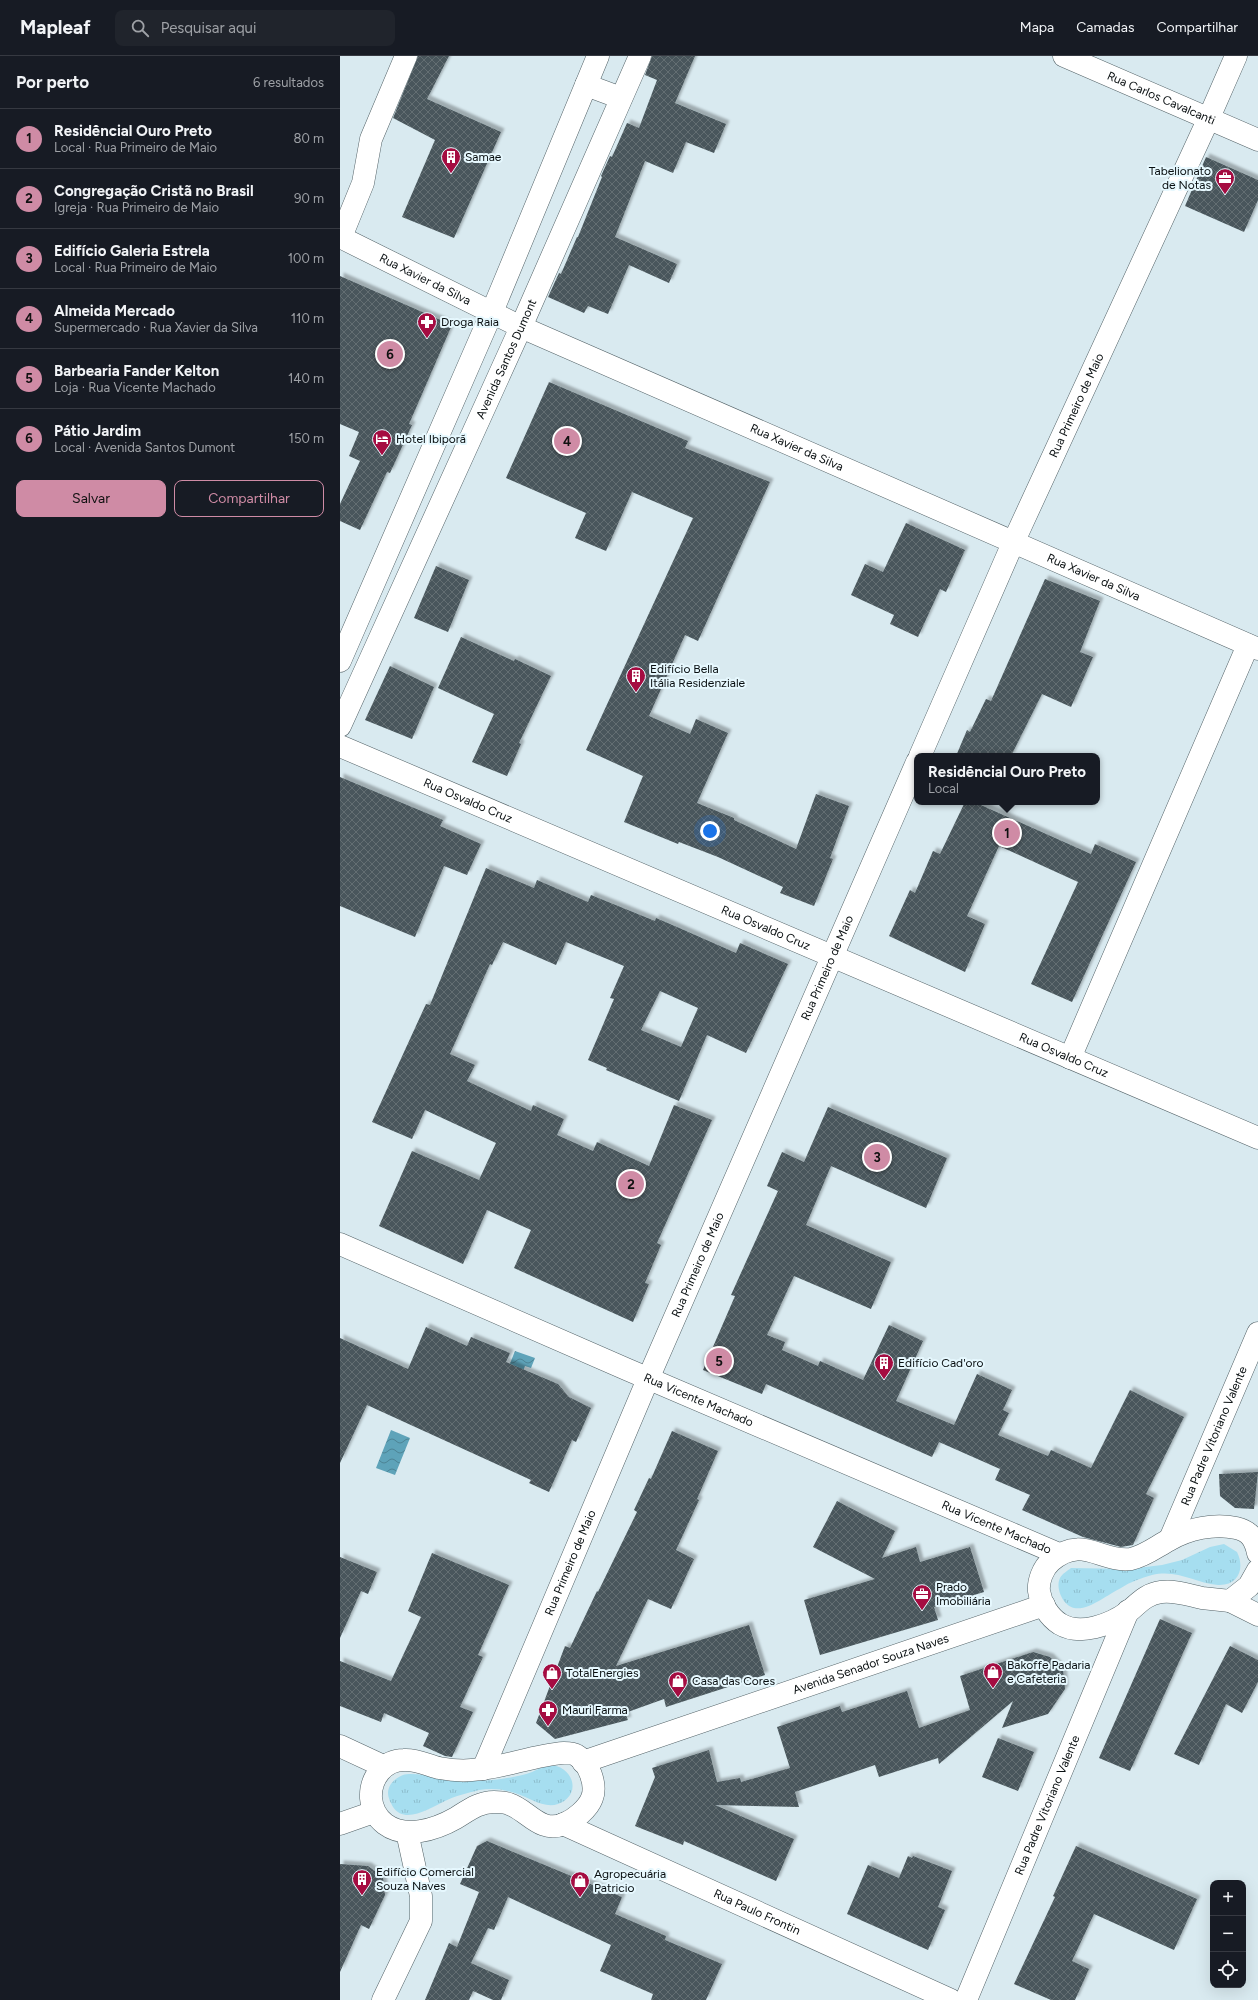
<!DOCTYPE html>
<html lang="pt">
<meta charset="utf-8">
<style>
body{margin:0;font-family:Figtree,sans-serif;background:#20242c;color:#f1f3f6}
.controls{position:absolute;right:12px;bottom:12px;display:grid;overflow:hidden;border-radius:8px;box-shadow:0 4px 16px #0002}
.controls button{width:36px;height:36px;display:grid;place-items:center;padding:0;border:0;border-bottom:1px solid #363941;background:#171b24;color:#f1f3f6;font:20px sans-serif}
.you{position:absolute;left:370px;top:775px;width:14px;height:14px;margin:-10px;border:3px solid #fff;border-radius:50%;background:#1a73e8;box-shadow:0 0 0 6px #1a73e833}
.badge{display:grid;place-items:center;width:26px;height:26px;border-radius:50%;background:#cf8ba5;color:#111;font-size:13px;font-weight:700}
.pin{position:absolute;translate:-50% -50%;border:2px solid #fff;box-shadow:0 1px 4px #0006}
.popup{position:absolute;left:574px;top:697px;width:186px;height:52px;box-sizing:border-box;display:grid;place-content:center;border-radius:8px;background:#171b24;filter:drop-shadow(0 1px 3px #0005);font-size:13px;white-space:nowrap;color:#9ea1a6}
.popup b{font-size:15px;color:#f1f3f6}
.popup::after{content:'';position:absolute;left:50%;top:100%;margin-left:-8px;border:8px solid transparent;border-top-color:#171b24}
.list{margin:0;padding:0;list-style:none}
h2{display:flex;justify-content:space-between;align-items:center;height:52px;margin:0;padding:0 16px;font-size:17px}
h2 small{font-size:13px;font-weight:400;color:#9ea1a6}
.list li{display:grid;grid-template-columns:26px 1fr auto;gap:12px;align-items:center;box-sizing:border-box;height:60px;padding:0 16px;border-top:1px solid #363941}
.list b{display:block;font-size:15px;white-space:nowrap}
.list p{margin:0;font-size:13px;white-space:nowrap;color:#9ea1a6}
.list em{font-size:13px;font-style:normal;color:#9ea1a6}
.actions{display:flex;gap:8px;padding:12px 16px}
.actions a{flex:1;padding:9px 0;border:1px solid #cf8ba5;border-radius:8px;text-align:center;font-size:14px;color:#cf8ba5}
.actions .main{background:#cf8ba5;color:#111}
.icon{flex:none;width:22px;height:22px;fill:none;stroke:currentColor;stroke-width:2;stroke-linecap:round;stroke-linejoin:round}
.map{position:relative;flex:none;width:918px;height:1944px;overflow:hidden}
header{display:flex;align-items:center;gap:24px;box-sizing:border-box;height:56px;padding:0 20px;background:#171b24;border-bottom:1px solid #363941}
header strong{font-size:19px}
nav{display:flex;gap:22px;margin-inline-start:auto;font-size:14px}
.search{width:280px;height:36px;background:#20242c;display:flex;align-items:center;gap:10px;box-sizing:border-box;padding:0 14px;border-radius:8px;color:#9ea1a6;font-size:15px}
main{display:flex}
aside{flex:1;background:#171b24}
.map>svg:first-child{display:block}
.grass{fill:url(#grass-tufts)}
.water{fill:url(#water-waves)}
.building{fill:url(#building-cross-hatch);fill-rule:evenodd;filter:url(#shadow)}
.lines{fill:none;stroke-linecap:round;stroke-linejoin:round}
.minor-casing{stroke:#536267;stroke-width:23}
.major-casing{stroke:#536267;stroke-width:23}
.minor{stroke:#fff;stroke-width:22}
.major{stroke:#fff;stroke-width:22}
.labels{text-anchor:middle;stroke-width:4;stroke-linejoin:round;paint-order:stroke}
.street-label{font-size:12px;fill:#080e10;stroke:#e6f8fe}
.poi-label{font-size:12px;fill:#080e10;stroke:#e6f8fe;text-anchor:start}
</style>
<header>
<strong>Mapleaf</strong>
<div class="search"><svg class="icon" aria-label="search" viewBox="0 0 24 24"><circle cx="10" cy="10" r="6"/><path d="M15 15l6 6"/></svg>Pesquisar aqui</div>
<nav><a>Mapa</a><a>Camadas</a><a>Compartilhar</a></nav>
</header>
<main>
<aside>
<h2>Por perto<small>6 resultados</small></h2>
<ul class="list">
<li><span class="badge">1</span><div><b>Residêncial Ouro Preto</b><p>Local · Rua Primeiro de Maio</p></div><em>80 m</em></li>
<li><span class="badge">2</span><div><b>Congregação Cristã no Brasil</b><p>Igreja · Rua Primeiro de Maio</p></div><em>90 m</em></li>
<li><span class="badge">3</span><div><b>Edifício Galeria Estrela</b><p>Local · Rua Primeiro de Maio</p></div><em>100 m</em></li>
<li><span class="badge">4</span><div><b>Almeida Mercado</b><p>Supermercado · Rua Xavier da Silva</p></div><em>110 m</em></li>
<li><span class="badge">5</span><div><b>Barbearia Fander Kelton</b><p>Loja · Rua Vicente Machado</p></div><em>140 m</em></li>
<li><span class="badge">6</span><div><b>Pátio Jardim</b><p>Local · Avenida Santos Dumont</p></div><em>150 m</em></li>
</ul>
<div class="actions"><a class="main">Salvar</a><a>Compartilhar</a></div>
</aside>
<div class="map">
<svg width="918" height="1944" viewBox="0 0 918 1944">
<defs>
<pattern id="grass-tufts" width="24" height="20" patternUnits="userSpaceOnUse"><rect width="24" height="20" fill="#a6def0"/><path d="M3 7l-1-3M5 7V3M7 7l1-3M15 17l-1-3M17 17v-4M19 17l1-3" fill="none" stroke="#8dbdcd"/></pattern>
<pattern id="water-waves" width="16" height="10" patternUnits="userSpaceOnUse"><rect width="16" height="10" fill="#5ea3b9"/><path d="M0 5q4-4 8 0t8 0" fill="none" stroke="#4c8395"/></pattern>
<pattern id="building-cross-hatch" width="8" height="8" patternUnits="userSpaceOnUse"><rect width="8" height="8" fill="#48565b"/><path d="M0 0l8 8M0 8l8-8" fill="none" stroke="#636e72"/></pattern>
<filter id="shadow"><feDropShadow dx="3.5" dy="-3.5" stdDeviation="1" flood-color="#0004"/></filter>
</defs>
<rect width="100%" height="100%" fill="#d9eaf0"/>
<path class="grass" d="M 884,1488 L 897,1496 C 905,1512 899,1530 878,1529 C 854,1527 838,1513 812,1519 C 801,1522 790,1526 781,1532 C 768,1538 749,1555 734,1552 C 723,1550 715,1532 720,1522 C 722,1518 727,1515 731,1512 L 789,1513 L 822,1509 L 842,1504 L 870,1491 Z
M 209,1709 C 233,1709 243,1739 218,1748 C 204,1753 188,1741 175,1737 C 163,1733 152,1732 139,1734 C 128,1737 115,1740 105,1745 C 90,1752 65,1769 53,1751 C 51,1747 48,1742 48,1737 C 48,1729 55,1722 63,1719 C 75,1715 120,1725 138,1725 C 156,1724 175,1722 192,1716 C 198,1713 202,1711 209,1709 Z"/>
<path class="water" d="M 175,1295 L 195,1302 L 191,1312 L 185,1310 L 179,1325 L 165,1320 Z
M 51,1374 L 70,1382 L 55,1419 L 36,1412 Z"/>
<path class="building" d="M 78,0 L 109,0 L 87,43 L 161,76 L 114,182 L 62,161 L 95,84 L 53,62 Z
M 312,0 L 355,0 L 335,47 L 386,68 L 374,97 L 346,86 L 333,117 L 305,105 L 275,181 L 337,208 L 329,227 L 289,209 L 268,258 L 248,250 L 244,257 L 208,241 L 219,217 L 221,218 L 237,181 L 238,181 L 262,121 L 261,120 L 270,100 L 272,101 L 287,67 L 299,72 L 317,24 L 305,19 Z
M 866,101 L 918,124 L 918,144 L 904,176 L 845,150 Z
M 0,220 L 112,269 L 69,368 L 72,369 L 50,417 L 47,416 L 20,474 L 0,465 L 0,448 L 20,405 L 9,400 L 19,376 L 0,368 Z
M 209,326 L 348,385 L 345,392 L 430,426 L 358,585 L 345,579 L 309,660 L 350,678 L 356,663 L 388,677 L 357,747 L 394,762 L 394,764 L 456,793 L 476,738 L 509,750 L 490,802 L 493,803 L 474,850 L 440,837 L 443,831 L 378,801 L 339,786 L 338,788 L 284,766 L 303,720 L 246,694 L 353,462 L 292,436 L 266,495 L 235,482 L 246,457 L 166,422 Z
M 566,467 L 625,494 L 606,536 L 600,533 L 578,581 L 550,568 L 554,559 L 511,539 L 525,508 L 543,516 Z
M 96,510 L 129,524 L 108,576 L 74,562 Z
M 705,523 L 760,545 L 740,596 L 753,601 L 731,651 L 702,638 L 671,700 L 616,700 L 627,674 L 630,676 L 646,643 L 651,645 Z
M 121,581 L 174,605 L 175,603 L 211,620 L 179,687 L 181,688 L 167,720 L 132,706 L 154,658 L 98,632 Z
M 50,610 L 94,631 L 72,683 L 25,664 Z
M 0,721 L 103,764 L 100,770 L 141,788 L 127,819 L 104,810 L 75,881 L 0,850 Z
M 625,746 L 634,746 L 751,798 L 755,788 L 796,806 L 732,946 L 691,928 L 738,826 L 659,790 L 627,860 L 645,868 L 625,916 L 549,880 L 570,834 L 575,837 L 593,795 L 600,798 Z
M 146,812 L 194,832 L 197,824 L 248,846 L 251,839 L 315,865 L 316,862 L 337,871 L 396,897 L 400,887 L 448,908 L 406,997 L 367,979 L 339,1045 L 266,1014 L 267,1012 L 248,1004 L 274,943 L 270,942 L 284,910 L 226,886 L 216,909 L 163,886 L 152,909 L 150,908 L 110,998 L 135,1009 L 127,1025 L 191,1055 L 193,1049 L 224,1063 L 217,1079 L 253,1095 L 257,1086 L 309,1110 L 334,1049 L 372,1064 L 317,1187 L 321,1189 L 305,1227 L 309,1228 L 293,1266 L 174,1212 L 191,1174 L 147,1154 L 123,1208 L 39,1170 L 72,1095 L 139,1124 L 156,1087 L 85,1054 L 72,1083 L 32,1066 L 86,948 L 90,949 ZM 320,935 L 358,952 L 341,991 L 301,974 Z
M 488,1051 L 607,1102 L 586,1152 L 491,1110 L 466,1169 L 551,1206 L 531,1253 L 454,1220 L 427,1279 L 445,1286 L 442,1294 L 478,1310 L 480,1305 L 523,1324 L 549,1269 L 583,1285 L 556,1345 L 614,1369 L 637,1318 L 672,1334 L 663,1354 L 669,1357 L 658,1379 L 708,1400 L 711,1394 L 751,1412 L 790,1334 L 844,1361 L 806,1438 L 814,1442 L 793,1489 L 781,1491 L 743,1481 L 682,1454 L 690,1439 L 655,1424 L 660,1413 L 599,1386 L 592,1401 L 426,1328 L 422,1338 L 363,1314 L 395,1240 L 391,1239 L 438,1135 L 427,1130 L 442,1096 L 464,1106 Z
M 86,1271 L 127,1290 L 131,1281 L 170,1297 L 166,1306 L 218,1328 L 229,1341 L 251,1352 L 236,1386 L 232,1384 L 209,1436 L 189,1427 L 191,1424 L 27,1349 L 0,1407 L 0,1282 L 68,1313 Z
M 332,1375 L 378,1395 L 357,1443 L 359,1444 L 336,1494 L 354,1503 L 331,1553 L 308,1543 L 276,1610 L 409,1569 L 425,1619 L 326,1651 L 324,1643 L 285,1657 L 288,1664 L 215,1683 L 196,1667 L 225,1590 L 230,1592 L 257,1535 L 258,1536 L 297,1456 L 294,1454 L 309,1422 L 311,1423 Z
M 918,1416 L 914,1453 L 895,1452 L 880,1440 L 879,1418 Z
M 497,1445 L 555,1475 L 542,1502 L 576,1491 L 580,1506 L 630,1491 L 644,1536 L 594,1551 L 598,1564 L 480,1599 L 464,1544 L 535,1523 L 473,1491 Z
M 92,1497 L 169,1529 L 138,1599 L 143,1601 L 120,1651 L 133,1656 L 112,1701 L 105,1700 L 83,1690 L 89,1677 L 44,1657 L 41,1666 L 0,1650 L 0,1605 L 51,1625 L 81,1561 L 68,1555 Z
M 0,1501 L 37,1516 L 28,1538 L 21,1535 L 0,1582 Z
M 820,1563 L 852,1577 L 790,1715 L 759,1702 Z
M 890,1590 L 918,1604 L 918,1626 L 902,1657 L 886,1648 L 859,1709 L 834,1698 Z
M 693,1596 L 710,1601 L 723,1614 L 725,1633 L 708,1658 L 662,1672 L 673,1645 L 599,1708 L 598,1702 L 539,1721 L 535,1709 L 455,1736 L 459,1751 L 375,1749 L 454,1783 L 436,1825 L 344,1785 L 343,1789 L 295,1770 L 315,1721 L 312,1712 L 369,1694 L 377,1726 L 400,1722 L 401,1726 L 450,1712 L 437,1671 L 500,1650 L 502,1656 L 567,1635 L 579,1672 L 630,1654 L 620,1620 Z
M 658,1682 L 694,1696 L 678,1735 L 642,1721 Z
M 147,1785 L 282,1841 L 275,1858 L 326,1880 L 325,1884 L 382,1908 L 366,1944 L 311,1944 L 313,1938 L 260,1915 L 271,1889 L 168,1841 L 154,1874 L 148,1872 L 131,1907 L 169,1924 L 161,1944 L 153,1944 L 133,1935 L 129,1944 L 85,1944 L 109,1887 L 117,1891 L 139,1836 L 120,1828 L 137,1790 Z
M 736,1790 L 857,1843 L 834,1894 L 754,1858 L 732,1905 L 749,1913 L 735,1944 L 711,1944 L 674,1928 L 715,1841 L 713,1840 Z
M 568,1800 L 572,1802 L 573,1800 L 612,1815 L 598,1851 L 605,1854 L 588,1894 L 507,1858 L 528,1809 L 559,1822 Z
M 0,1808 L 28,1810 L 43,1821 L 45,1839 L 29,1873 L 21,1869 L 0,1916 Z"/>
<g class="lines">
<defs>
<g id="minor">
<path id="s1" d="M 724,0 L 918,84"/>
<path id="s2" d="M 0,181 L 181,271 L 918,593"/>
<path d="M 1,181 L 23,127 L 31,83 L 66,0"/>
<path id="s3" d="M 0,690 L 918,1082"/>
<path id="s4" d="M 580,700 L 673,487 L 868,64 L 896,0"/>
<path d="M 730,1002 L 908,589"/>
<path id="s5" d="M 0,1188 L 286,1313 L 719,1498"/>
<path id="s6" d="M 830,1483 L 918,1277"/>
<path d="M 918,1497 C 915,1483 910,1475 896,1472 C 874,1467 848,1473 829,1484 C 816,1491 805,1500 791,1503 C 761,1507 742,1478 711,1505 C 703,1512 698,1525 699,1535 C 701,1548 709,1561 720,1568 C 740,1580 770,1569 788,1556 C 799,1547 806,1538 821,1536 C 835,1534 848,1539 862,1542 C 871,1543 881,1544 890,1545 L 909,1530 L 918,1514"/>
<path d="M 890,1545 L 918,1559"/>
<path d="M 0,1690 L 43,1710"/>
<path d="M 224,1697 C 228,1697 233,1697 236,1699 C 249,1706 257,1729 252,1742 C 248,1753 234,1764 224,1768 C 200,1778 188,1754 169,1748 C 165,1746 159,1746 154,1746 C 139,1746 129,1754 116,1762 C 95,1774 65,1783 45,1768 C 36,1761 32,1753 31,1742 C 30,1722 44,1704 64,1704 C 76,1703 87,1709 99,1712 C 110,1714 122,1715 132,1714 C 164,1712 193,1699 224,1697 Z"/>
<path id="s7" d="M 243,1706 L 704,1549"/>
<path id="s8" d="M 143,1713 L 308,1323 L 577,706"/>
<path d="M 0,1768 L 34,1756"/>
<path id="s9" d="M 223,1768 L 611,1944"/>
<path d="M 43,1944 L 81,1865 L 81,1840 L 67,1776"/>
<path id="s10" d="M 626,1944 L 788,1555"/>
</g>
<g id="major">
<path d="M 246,29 L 281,42"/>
<path d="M 0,605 L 152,256 L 258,0"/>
<path id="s11" d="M 0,670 L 181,271 L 300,0"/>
</g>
</defs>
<use href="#minor" class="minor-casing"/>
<use href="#major" class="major-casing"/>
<use href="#minor" class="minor"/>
<use href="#major" class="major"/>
</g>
<defs>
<symbol id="building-pin" viewBox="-11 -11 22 30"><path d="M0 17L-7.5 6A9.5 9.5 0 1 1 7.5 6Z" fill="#a50c41" stroke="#e6f8fe"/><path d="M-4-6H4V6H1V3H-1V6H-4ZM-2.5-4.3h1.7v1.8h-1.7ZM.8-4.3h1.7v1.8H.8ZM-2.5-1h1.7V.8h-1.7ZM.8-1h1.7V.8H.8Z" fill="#fff"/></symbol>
<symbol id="office-pin" viewBox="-11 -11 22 30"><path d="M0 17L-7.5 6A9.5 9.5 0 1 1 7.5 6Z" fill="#a50c41" stroke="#e6f8fe"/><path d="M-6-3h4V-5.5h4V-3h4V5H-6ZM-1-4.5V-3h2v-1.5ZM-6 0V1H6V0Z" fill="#fff"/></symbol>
<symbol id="pharmacy-pin" viewBox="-11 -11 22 30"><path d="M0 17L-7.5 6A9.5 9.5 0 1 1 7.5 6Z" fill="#a50c41" stroke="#e6f8fe"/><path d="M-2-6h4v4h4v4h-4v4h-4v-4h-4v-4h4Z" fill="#fff"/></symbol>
<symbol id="hotel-pin" viewBox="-11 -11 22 30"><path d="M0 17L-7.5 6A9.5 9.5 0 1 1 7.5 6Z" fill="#a50c41" stroke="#e6f8fe"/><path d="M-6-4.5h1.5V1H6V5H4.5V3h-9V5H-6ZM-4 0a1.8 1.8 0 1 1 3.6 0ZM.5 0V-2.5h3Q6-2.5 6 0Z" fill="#fff"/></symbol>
<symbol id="shop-pin" viewBox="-11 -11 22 30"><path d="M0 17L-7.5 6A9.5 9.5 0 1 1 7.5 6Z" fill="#a50c41" stroke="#e6f8fe"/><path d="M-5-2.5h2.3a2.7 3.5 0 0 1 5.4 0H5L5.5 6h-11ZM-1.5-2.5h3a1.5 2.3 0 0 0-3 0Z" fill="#fff"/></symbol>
</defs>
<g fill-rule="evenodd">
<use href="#building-pin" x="100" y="90" width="22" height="30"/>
<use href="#office-pin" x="874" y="111" width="22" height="30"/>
<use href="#pharmacy-pin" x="76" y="255" width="22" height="30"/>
<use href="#hotel-pin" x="31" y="372" width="22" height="30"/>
<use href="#building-pin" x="285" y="609" width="22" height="30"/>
<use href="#building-pin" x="533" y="1296" width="22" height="30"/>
<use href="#office-pin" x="571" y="1527" width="22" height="30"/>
<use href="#shop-pin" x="642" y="1605" width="22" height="30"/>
<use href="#shop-pin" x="201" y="1606" width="22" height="30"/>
<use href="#shop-pin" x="327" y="1614" width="22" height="30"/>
<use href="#pharmacy-pin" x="197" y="1643" width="22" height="30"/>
<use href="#building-pin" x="11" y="1812" width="22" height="30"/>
<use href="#shop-pin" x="229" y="1814" width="22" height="30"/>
</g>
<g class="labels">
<g class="street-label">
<text dy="4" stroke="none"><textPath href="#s1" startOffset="106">Rua Carlos Cavalcanti</textPath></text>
<text dy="4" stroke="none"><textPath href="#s2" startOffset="95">Rua Xavier da Silva</textPath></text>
<text dy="4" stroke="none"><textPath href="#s11" startOffset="403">Avenida Santos Dumont</textPath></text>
<text dy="4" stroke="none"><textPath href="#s4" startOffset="384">Rua Primeiro de Maio</textPath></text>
<text dy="4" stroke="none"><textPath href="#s2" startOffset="503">Rua Xavier da Silva</textPath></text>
<text dy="4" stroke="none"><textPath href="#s2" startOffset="827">Rua Xavier da Silva</textPath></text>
<text dy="4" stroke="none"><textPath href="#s3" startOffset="139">Rua Osvaldo Cruz</textPath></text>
<text dy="4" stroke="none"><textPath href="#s3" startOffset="463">Rua Osvaldo Cruz</textPath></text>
<text dy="4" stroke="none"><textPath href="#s8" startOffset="872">Rua Primeiro de Maio</textPath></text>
<text dy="4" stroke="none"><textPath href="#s3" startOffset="787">Rua Osvaldo Cruz</textPath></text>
<text dy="4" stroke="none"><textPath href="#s8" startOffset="548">Rua Primeiro de Maio</textPath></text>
<text dy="4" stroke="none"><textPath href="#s5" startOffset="391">Rua Vicente Machado</textPath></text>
<text dy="4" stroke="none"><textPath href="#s6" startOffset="112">Rua Padre Vitoriano Valente</textPath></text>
<text dy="4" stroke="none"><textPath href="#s5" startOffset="715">Rua Vicente Machado</textPath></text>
<text dy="4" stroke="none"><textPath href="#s8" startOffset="224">Rua Primeiro de Maio</textPath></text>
<text dy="4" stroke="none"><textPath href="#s7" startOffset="304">Avenida Senador Souza Naves</textPath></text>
<text dy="4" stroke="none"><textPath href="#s10" startOffset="211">Rua Padre Vitoriano Valente</textPath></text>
<text dy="4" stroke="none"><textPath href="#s9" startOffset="213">Rua Paulo Frontin</textPath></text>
</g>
<g class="poi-label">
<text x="125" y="105">Samae</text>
<text x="871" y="119" text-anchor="end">Tabelionato<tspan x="871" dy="14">de Notas</tspan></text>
<text x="101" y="270">Droga Raia</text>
<text x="56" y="387">Hotel Ibiporã</text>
<text x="310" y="617">Edifício Bella<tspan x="310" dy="14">Itália Residenziale</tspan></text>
<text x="558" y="1311">Edifício Cad'oro</text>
<text x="596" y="1535">Prado<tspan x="596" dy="14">Imobiliária</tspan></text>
<text x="667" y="1613">Bakoffe Padaria<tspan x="667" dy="14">e Cafeteria</tspan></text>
<text x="226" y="1621">TotalEnergies</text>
<text x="352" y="1629">Casa das Cores</text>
<text x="222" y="1658">Mauri Farma</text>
<text x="36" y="1820">Edifício Comercial<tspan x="36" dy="14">Souza Naves</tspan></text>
<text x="254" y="1822">Agropecuária<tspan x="254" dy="14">Patricio</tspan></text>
</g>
</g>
</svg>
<div class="controls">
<button>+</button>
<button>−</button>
<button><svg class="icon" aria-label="locate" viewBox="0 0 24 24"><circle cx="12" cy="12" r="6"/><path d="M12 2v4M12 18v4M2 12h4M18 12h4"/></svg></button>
</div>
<div class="you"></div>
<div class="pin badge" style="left:667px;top:777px">1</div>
<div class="popup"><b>Residêncial Ouro Preto</b>Local</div>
<div class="pin badge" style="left:291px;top:1128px">2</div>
<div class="pin badge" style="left:537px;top:1101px">3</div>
<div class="pin badge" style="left:227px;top:385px">4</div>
<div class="pin badge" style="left:379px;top:1305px">5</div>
<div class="pin badge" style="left:50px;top:298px">6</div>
</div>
</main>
